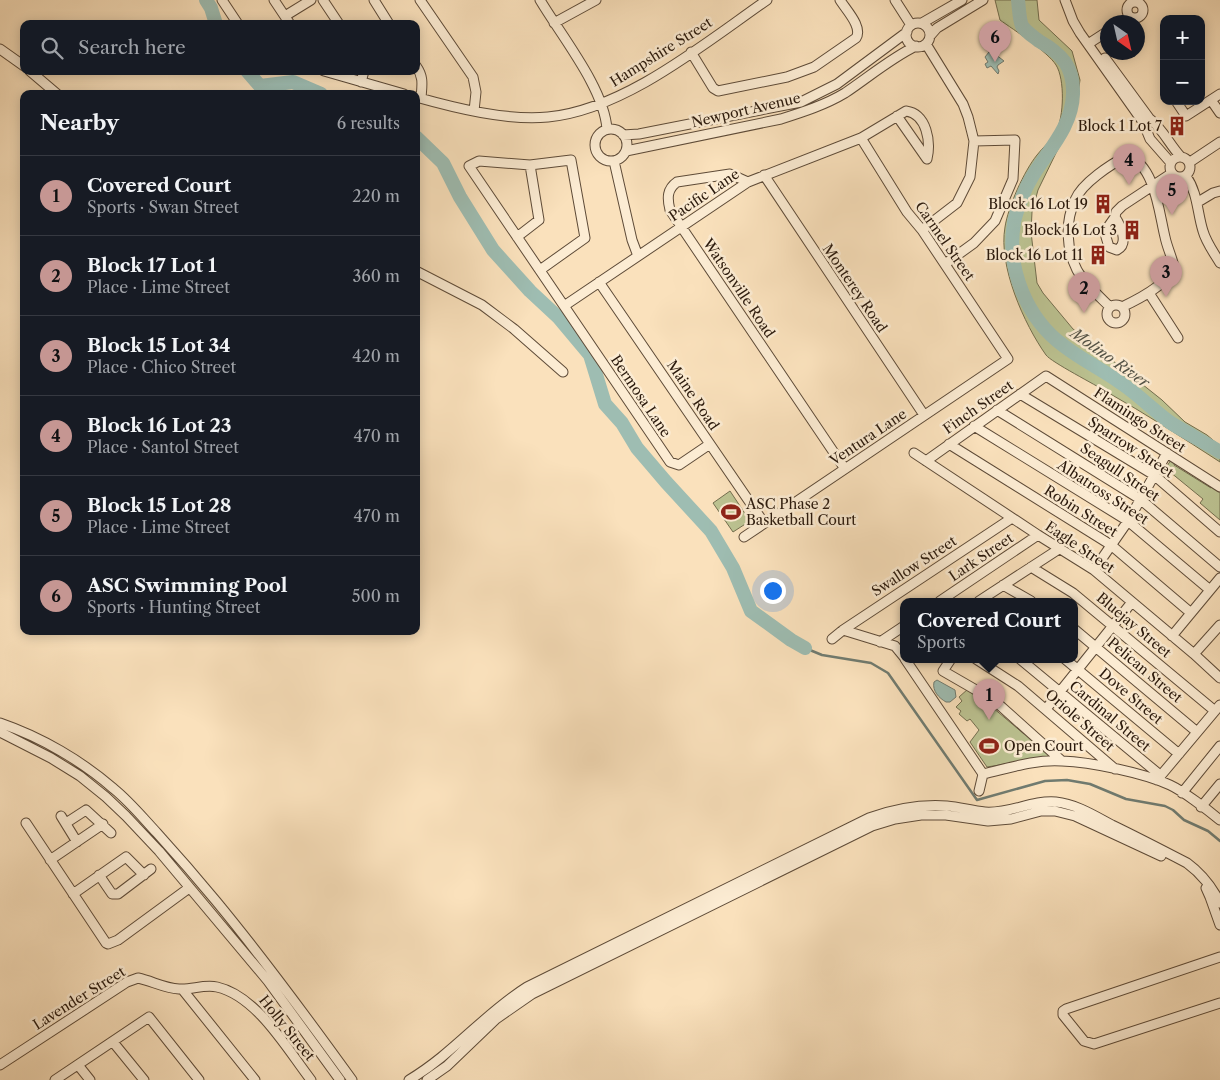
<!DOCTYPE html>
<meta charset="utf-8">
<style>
body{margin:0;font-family:"Libre Caslon Text",serif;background:#20242c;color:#f1f3f6}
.controls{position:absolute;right:15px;top:15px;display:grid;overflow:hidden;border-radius:10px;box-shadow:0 2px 12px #0003}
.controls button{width:45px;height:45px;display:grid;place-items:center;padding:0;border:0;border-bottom:1px solid #363941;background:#171b24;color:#f1f3f6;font:25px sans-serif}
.compass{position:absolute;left:1100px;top:15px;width:45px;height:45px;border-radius:50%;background:#171b24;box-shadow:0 2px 12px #0003;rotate:146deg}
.you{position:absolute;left:772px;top:590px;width:18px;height:18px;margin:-12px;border:4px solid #fff;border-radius:50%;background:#1a73e8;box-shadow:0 0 0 8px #1a73e833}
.badge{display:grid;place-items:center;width:32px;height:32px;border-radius:50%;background:#c59692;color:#111;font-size:16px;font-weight:700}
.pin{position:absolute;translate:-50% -41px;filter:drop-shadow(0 1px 2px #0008)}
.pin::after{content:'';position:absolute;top:26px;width:18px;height:15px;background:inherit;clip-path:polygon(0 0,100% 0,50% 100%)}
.popup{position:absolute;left:900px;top:598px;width:178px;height:65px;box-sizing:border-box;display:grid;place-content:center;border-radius:10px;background:#171b24;filter:drop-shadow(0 1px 4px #0005);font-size:16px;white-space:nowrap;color:#9ea1a6}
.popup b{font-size:19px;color:#f1f3f6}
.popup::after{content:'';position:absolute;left:50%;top:100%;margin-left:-10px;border:10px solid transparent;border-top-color:#171b24}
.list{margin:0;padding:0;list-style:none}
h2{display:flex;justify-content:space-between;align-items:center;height:65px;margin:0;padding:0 20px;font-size:21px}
h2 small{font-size:16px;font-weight:400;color:#9ea1a6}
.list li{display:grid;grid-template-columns:32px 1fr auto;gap:15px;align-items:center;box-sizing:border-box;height:80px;padding:0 20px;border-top:1px solid #363941}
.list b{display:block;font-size:19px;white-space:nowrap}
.list p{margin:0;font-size:16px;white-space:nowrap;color:#9ea1a6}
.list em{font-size:16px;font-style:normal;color:#9ea1a6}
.icon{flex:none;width:28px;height:28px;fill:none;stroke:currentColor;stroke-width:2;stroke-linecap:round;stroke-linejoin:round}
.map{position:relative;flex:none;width:1220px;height:1080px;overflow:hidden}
.search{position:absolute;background:#171b24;box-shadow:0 2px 12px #0003;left:20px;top:20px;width:400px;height:55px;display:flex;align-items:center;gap:12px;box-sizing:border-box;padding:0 18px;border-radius:10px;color:#9ea1a6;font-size:19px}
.panel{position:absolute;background:#171b24;box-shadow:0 2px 12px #0003;left:20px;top:90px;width:400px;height:545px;border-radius:10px}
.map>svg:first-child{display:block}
.green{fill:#bcc392;stroke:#736e4f}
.water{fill:#9ebdb2;stroke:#707b70}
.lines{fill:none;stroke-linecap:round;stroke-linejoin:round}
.stream{stroke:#707b70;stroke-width:2.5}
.river{stroke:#9ebdb2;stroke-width:14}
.minor-casing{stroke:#5e4b38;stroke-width:11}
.minor{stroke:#fcecd3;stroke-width:9}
.labels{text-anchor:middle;stroke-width:5;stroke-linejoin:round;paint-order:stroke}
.street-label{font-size:14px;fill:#2a190c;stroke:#fcecd3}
.poi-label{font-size:14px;fill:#2a190c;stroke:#fcecd3;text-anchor:end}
.water-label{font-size:15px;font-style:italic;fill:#535246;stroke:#fcecd3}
</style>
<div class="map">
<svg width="1220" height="1080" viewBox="0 0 1220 1080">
<rect width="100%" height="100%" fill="#fae1bc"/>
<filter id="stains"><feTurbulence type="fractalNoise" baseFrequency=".004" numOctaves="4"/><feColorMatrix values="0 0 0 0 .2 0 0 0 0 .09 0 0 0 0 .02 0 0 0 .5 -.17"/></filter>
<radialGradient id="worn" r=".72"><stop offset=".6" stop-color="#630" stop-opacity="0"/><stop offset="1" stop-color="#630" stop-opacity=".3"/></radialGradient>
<path class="green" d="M 995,0 L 1037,0 L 1039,20 L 1072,51 L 1080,80 L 1075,114 L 1038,190 L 1032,212 L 1031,232 L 1037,283 L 1043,293 L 1073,329 L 1162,400 L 1185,422 L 1207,435 L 1220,446 L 1220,462 C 1183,438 1146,414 1107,392 C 1096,385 1051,362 1046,355 C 1024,324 998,266 1005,227 C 1008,207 1024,171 1037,155 C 1043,147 1051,141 1056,132 C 1064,117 1065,79 1056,65 C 1048,52 1014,30 1000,20 Z
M 1173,457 L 1176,459 L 1174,465 L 1211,488 L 1215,484 L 1220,487 L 1220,520 L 1200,503 L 1203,499 L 1170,472 L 1167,475 L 1163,472 Z
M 730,491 L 750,521 L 733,532 L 713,503 Z
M 968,689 L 990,708 L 992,707 L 1024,734 L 1026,732 L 1055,756 L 987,767 L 970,742 L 979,730 L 970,719 L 967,721 L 959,714 L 961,711 L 956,707 L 962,701 L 959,697 Z"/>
<path class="water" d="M 989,52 L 995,54 L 1004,61 L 998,65 L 997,67 L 999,71 L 998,74 L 991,66 L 987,68 L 985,64 L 988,62 L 985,57 Z
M 937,680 L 955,690 L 956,697 L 950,702 L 946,702 C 939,698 932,691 934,682 Z"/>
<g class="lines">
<path class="stream" d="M 805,648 L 822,655 L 871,663 L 888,673 L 977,800 L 1045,781 L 1067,780 L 1090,784 L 1126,799 L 1165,806 L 1173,810 L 1184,820 L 1208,831 L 1220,841"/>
<path class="river" d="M 206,0 L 211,8 L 216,24
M 1018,0 C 1019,7 1019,19 1022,26 C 1026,32 1034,37 1039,41 C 1062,54 1074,67 1073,94 C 1072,135 1034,162 1022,198 C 1019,206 1015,215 1014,223 C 1006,269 1027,319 1064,346 C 1082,360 1103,370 1121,383 C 1139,395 1154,411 1171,423 C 1187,433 1204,442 1220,452
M 247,71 L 260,86 L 293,82 L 321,94
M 416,137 L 443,163 L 460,197 L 493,250 L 530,291 L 559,318 L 590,355 L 605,404 L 622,423 L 637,448 L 666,482 L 711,531 L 733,568 L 751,611 L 791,640 L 805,648"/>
<defs>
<path id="minor" d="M 222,0 L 238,24
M 274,0 L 290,24
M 323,0 L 339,24
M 374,0 L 389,24
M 420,0 L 473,77 L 476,92 L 474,111
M 540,0 C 562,37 604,88 607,129
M 895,0 L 911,25
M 1065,0 L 1073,21 L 1080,33 L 1143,122 L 1150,139 L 1171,163
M1127 10a8 8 0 1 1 16 0a8 8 0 1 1-16 0Z
M 285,16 L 311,0
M 1121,22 L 1130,17
M 554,23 L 596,0
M 922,23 L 962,0
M906 35a12 12 0 1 1 24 0a12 12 0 1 1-24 0Z
M 930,36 L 937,28 L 983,0
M 1088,44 L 1108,31
M 0,49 L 24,66
M 691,52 L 713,88 L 718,91 L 787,77 L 814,67 L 856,38 C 863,27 846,10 840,0
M 1105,58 L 1149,118 C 1163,129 1169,144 1181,157
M 416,66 C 424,77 422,85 421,98
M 30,71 L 57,94
M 324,71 L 404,94
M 361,82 L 364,71
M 416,97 C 455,108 507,121 548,117 C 624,110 705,43 767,0
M 1211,100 L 1220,113
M 1176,101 L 1186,116 L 1220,94
M 897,116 L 927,159
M595 145a16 16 0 1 1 32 0a16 16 0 1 1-32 0Z
M 623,135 L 639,134 L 801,102 L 837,84 L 907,32
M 626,151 L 781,119 C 803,112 825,105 845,93 C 869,77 891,58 916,46
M1170 167a10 10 0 1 1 20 0a10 10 0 1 1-20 0Z
M 614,161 L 632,240 L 638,256
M 1190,162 L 1220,142
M 764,175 L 924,415
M 1186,176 C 1198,193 1197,212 1203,231 C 1206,242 1214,253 1220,263
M 748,182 L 730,174 L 677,182 C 667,189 667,198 670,210 L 845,469
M 1198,202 L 1213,193 L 1220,191
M 1115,217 C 1121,226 1129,244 1117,250 L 1109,247 L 1106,237 L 1108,227 L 1115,217 L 1116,212 L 1122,206 L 1172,173
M 922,230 L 957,203 L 970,177 L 974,141 L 968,117 L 963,104 L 926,44
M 517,237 L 539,220 L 530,165
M 945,264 L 974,243 L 995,221 L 1013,179 L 1015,140 L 974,141
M 540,270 L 585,238 L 571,160 L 530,165 L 479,161 L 469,166 L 670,462 L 679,465 L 710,444
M 416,271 L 482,305 L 514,329 L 563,372
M 599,282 L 764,523
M 1149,293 L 1178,338
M1107 314a9 9 0 1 1 18 0a9 9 0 1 1-18 0Z
M 564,306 L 748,182 L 861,138 L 906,111 C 927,114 931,142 927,159
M 1110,307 C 1099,296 1085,284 1077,270 C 1066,248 1065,222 1075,200 C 1082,183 1111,164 1127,156 C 1155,164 1159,213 1165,237 C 1167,247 1172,257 1174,267 C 1167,285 1139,299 1122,307
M 1020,394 L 1154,475 L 1220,532
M 997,410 L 1140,499 L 1220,567
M 974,426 L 1128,521 L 1210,590
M 949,444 L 1111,545 L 1191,613
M 914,453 L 1038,535 L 1094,570 L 1194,654 L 1220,678
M 926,461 L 1046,376 L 1220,487
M 744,537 L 1008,359 L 922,230 L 907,212 L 861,138
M 1031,567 L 1073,593 L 1215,711
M 1094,570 L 1128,521 L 1167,453
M 1003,585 L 1031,601
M 940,601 L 1038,535
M 979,601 L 1059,549
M 1074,629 L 1197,732
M 843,630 L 895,646 L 904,657
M 1172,636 L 1220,578
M 832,639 L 843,630 L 1012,518
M 880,642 L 904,626
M 1194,654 L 1220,625
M 905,659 L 983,774 C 1009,768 1036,759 1062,761 C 1091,762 1144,773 1170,785 C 1183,791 1208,810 1220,820
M 951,659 L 943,671 L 995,701 L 1062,761
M 976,659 L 1018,686 L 1115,769
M 1020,659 L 1160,775
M 1065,659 L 1179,754
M 1046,709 L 1132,602
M 0,723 C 41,737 82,761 114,789 C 130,802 143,818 157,833 C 177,855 197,878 216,901 C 264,959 308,1019 352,1080
M 0,732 L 51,758 L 80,776 L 106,797 L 126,816 L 159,851 L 268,981 L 340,1080
M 1157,780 L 1220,705
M 979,791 L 983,774
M 1182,793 L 1220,746
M 1201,807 L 1220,784
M 61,816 L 77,842
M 26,823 L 106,943 L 108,944 L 118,940 L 189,888
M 66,823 L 86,810 L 111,833
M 50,860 L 103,824
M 99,875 L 112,894 L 118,894 L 151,869
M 1206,888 L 1210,897 L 1220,925
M 73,894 L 126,857 L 144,875
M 1220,957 L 1066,1009 L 1063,1011 L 1063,1015 L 1084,1041 L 1094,1044 L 1220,1003
M 182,989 L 255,1080
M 113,1042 L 144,1080
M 0,1065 L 127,982 L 138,978 C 152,981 164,988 179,989 C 192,990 204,984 217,987 C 257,996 287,1049 311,1080
M 78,1065 L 90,1080
M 55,1080 L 149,1017 L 199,1080
M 409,1080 C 453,1054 484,1014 527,987 L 869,818 C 894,809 920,804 947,806 C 960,807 972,811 985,812 C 1010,814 1031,800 1056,802 C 1076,804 1095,816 1112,825 C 1137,837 1162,850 1187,863 C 1202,874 1212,887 1220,903
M 427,1080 L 447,1066 L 496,1019 L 532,994 L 872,826 L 895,819 L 921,815 L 946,815 L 988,821 L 1011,819 L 1041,811 L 1055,811 L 1075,816 L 1161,856"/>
</defs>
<use href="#minor" class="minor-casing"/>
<use href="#minor" class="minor"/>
</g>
<defs>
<symbol id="building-bare" viewBox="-9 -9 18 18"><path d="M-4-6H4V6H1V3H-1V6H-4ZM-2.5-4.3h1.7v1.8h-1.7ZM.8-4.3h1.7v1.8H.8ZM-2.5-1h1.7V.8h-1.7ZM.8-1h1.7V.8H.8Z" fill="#8f2418" stroke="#fcecd3" stroke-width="2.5" paint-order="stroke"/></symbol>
<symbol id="stadium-bare" viewBox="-9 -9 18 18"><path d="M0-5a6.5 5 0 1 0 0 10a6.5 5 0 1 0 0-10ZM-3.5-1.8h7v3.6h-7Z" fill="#8f2418" stroke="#fcecd3" stroke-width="2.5" paint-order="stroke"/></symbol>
</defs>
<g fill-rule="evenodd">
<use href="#building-bare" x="1163" y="112" width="28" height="28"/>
<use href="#building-bare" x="1089" y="190" width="28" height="28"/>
<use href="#building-bare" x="1118" y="216" width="28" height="28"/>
<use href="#building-bare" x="1084" y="241" width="28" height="28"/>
<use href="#stadium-bare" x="717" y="498" width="28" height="28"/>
<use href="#stadium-bare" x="975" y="732" width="28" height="28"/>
</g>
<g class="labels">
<g class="street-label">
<text transform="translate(661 52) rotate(-32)" y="5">Hampshire Street</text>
<text transform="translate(746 110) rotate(-13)" y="5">Newport Avenue</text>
<text transform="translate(704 195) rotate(-34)" y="5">Pacific Lane</text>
<text transform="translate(945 241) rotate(55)" y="5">Carmel Street</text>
<text transform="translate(739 288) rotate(56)" y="5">Watsonville Road</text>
<text transform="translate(855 288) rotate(56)" y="5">Monterey Road</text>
<text transform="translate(693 395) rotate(56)" y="5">Maine Road</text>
<text transform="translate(641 396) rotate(56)" y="5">Bermosa Lane</text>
<text transform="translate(978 407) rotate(-35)" y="5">Finch Street</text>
<text transform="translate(1140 420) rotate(33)" y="5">Flamingo Street</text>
<text transform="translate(868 437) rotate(-34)" y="5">Ventura Lane</text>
<text transform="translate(1131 447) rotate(33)" y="5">Sparrow Street</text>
<text transform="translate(1120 472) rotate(34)" y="5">Seagull Street</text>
<text transform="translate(1103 492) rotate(33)" y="5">Albatross Street</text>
<text transform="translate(1081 511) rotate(32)" y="5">Robin Street</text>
<text transform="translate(1080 547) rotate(34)" y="5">Eagle Street</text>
<text transform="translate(981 557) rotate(-34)" y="5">Lark Street</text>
<text transform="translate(914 566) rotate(-33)" y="5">Swallow Street</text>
<text transform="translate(1134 625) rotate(40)" y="5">Bluejay Street</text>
<text transform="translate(1145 670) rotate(40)" y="5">Pelican Street</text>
<text transform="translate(1131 696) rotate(40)" y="5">Dove Street</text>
<text transform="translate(1110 716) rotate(40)" y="5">Cardinal Street</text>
<text transform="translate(1080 720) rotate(41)" y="5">Oriole Street</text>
<text transform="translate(79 998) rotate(-32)" y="5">Lavender Street</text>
<text transform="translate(287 1028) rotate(51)" y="5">Holly Street</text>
</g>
<g class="poi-label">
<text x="1162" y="131">Block 1 Lot 7</text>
<text x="1088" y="209">Block 16 Lot 19</text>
<text x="1117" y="235">Block 16 Lot 3</text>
<text x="1083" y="260">Block 16 Lot 11</text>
<text x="746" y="509" text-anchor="start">ASC Phase 2<tspan x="746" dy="16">Basketball Court</tspan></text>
<text x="1004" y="751" text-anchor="start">Open Court</text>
</g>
<g class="water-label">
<text transform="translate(1110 358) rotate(35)" y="5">Molino River</text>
</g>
</g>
<rect width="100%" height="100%" filter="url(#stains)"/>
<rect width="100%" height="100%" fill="url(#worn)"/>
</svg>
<div class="controls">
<button>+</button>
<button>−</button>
</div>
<svg class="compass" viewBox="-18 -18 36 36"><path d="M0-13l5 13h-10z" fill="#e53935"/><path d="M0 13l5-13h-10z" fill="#9ea1a6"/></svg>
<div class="you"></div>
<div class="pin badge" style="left:989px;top:720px">1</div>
<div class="popup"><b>Covered Court</b>Sports</div>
<div class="pin badge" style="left:1084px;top:313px">2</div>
<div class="pin badge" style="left:1166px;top:297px">3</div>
<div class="pin badge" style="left:1129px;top:185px">4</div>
<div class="pin badge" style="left:1172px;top:215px">5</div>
<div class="pin badge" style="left:995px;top:62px">6</div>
<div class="search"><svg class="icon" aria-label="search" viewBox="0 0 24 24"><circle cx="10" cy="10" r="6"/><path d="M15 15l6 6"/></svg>Search here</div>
<section class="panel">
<h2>Nearby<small>6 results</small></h2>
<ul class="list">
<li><span class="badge">1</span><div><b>Covered Court</b><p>Sports · Swan Street</p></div><em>220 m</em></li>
<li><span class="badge">2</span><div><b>Block 17 Lot 1</b><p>Place · Lime Street</p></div><em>360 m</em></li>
<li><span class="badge">3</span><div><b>Block 15 Lot 34</b><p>Place · Chico Street</p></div><em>420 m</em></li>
<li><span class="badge">4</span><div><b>Block 16 Lot 23</b><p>Place · Santol Street</p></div><em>470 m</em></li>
<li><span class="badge">5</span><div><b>Block 15 Lot 28</b><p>Place · Lime Street</p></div><em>470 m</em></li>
<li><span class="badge">6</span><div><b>ASC Swimming Pool</b><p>Sports · Hunting Street</p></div><em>500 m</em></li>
</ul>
</section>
</div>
